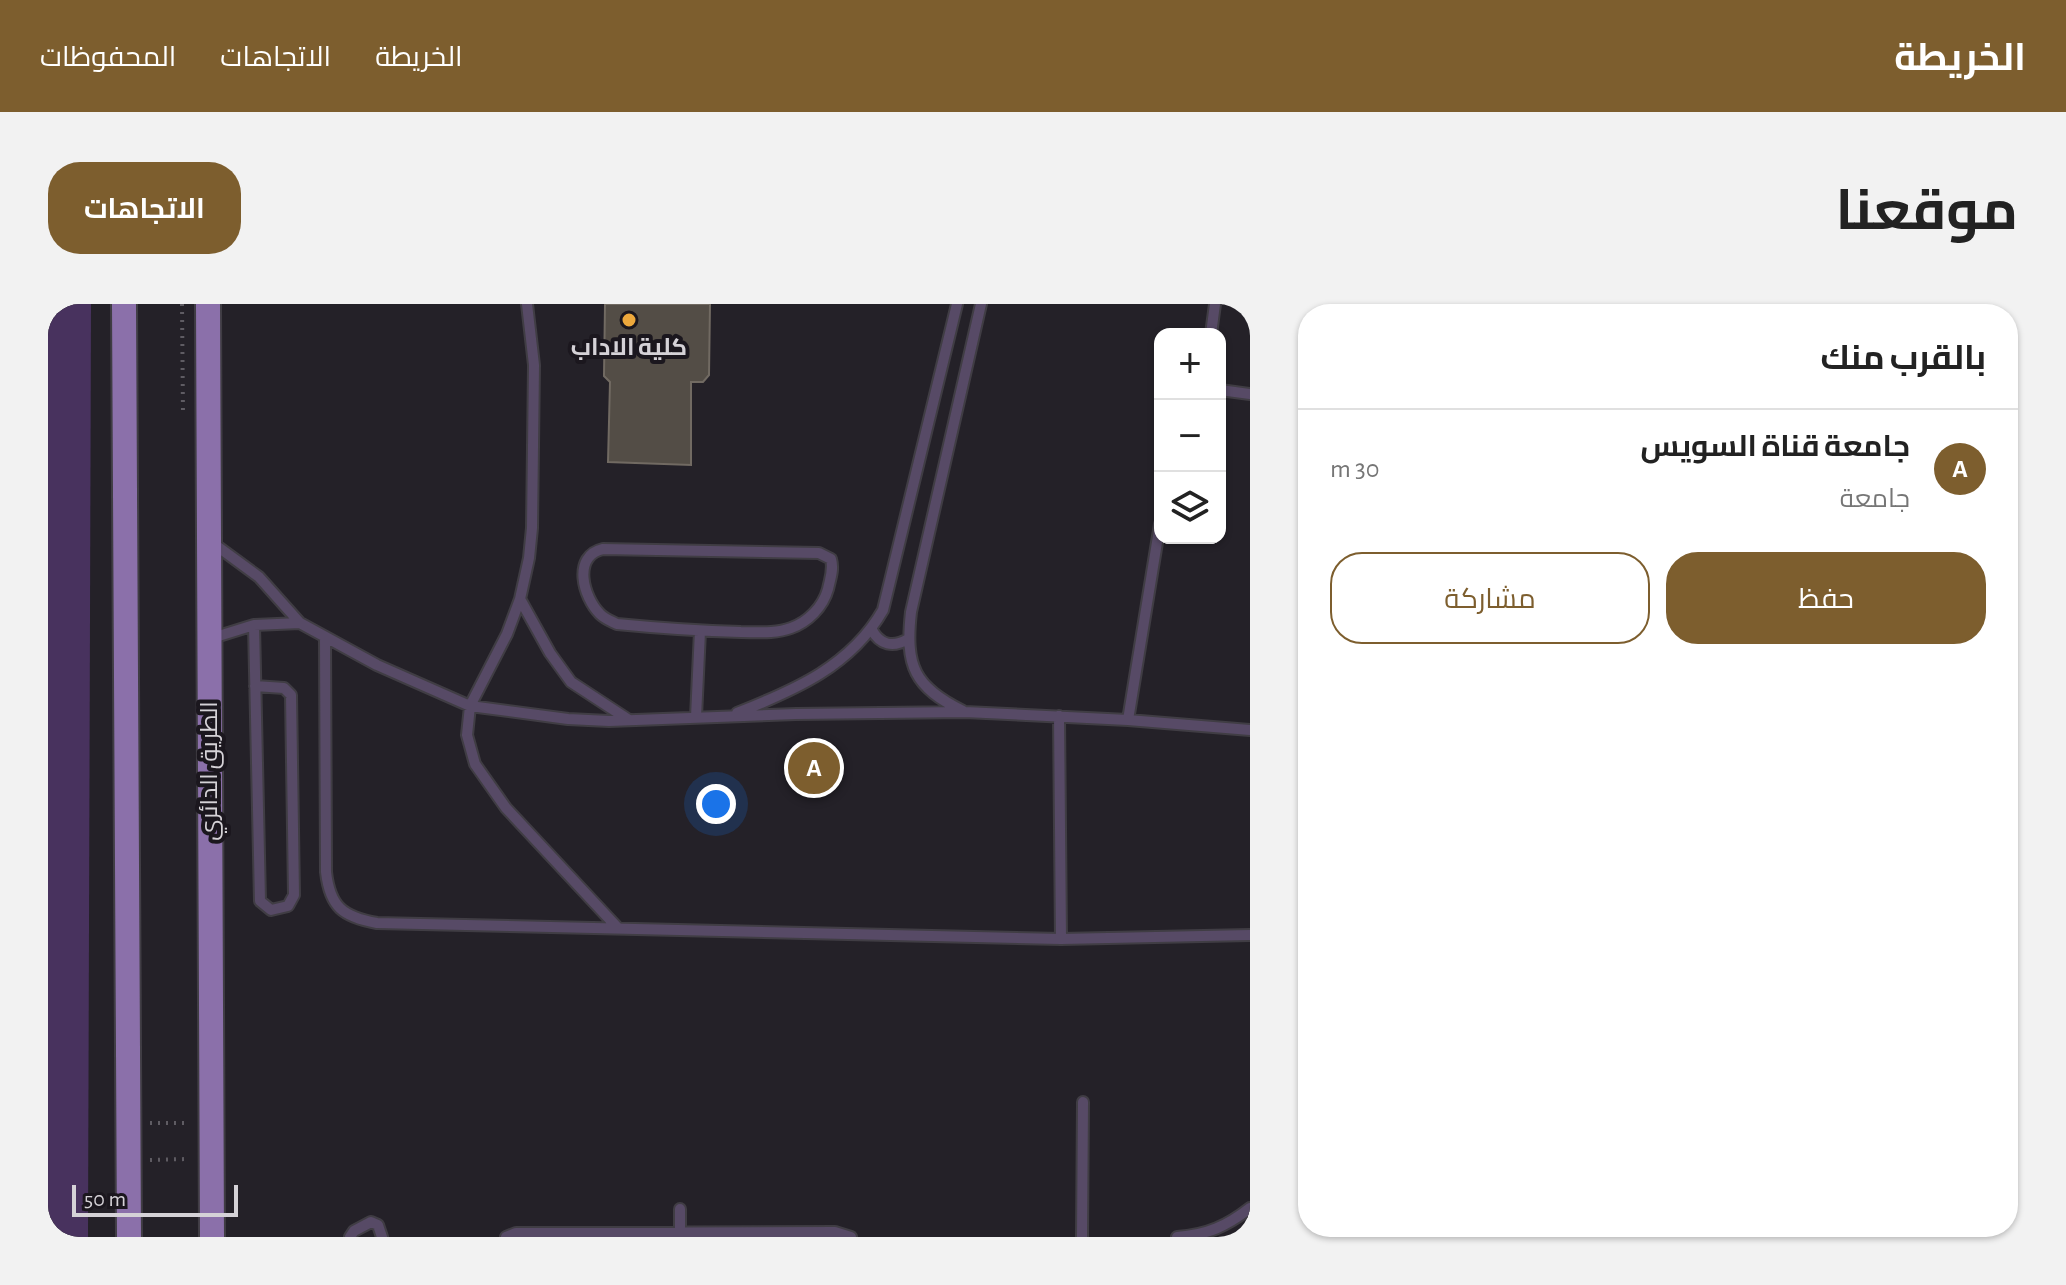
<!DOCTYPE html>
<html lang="ar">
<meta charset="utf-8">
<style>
body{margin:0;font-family:"Alegreya Sans",Cairo,sans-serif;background:#f2f2f2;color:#222;direction:rtl}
.controls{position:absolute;right:24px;top:24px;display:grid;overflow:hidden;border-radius:16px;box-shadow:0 2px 6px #0004}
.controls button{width:72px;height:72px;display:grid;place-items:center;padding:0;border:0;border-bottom:2px solid #e0e0e0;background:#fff;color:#222;font:40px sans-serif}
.scale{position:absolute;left:24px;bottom:20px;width:166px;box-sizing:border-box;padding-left:8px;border:4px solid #d5d2d7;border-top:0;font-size:22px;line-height:28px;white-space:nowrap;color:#d5d2d7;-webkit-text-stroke:6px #1b171e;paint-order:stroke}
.you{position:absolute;left:668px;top:500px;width:28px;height:28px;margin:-20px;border:6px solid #fff;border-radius:50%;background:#1a73e8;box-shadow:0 0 0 12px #1a73e833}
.badge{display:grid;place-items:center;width:52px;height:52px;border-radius:50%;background:#7d5e2e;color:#fff;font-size:26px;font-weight:700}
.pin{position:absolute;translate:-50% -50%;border:4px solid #fff;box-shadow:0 2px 8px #0006}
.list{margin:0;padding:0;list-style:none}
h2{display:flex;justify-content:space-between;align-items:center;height:104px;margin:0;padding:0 32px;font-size:34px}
h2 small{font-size:26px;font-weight:400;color:#767676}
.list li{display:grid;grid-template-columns:52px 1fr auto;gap:24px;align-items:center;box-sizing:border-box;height:120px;padding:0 32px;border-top:2px solid #e0e0e0}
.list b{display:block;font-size:30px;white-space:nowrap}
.list p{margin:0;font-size:26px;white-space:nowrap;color:#767676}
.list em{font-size:26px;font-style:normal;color:#767676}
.actions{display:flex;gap:16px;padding:24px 32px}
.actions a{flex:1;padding:18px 0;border:2px solid #7d5e2e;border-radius:32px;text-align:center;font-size:28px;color:#7d5e2e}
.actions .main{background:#7d5e2e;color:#fff}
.icon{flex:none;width:44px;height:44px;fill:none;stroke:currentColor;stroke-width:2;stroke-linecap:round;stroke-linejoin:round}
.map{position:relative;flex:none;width:1202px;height:933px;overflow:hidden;direction:ltr;border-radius:32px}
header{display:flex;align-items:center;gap:48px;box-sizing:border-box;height:112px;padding:0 40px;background:#7d5e2e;color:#fff}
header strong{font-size:38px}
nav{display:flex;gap:44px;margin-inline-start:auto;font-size:28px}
.intro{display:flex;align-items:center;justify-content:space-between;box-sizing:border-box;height:192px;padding:0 48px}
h1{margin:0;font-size:56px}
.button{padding:20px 36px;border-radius:32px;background:#7d5e2e;color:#fff;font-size:28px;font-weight:700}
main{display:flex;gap:48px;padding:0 48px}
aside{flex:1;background:#fff;border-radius:32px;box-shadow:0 2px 6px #0004}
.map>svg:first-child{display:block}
.green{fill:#48325e}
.building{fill:#534d46;stroke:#716a62;stroke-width:2}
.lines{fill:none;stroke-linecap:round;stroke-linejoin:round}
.lane-casing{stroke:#403d44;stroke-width:14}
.primary-casing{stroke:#403d44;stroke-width:28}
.path{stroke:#5f5c63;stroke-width:4;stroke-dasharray:2 6;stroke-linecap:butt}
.lane{stroke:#574a66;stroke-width:10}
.primary{stroke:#8b70aa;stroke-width:24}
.poi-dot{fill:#eda83c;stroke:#1b171e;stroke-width:3}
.labels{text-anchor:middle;stroke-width:8;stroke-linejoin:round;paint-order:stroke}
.poi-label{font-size:24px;font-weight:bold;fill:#d5d2d7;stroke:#1b171e}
.street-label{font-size:24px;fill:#d5d2d7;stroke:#1b171e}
</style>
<header>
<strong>الخريطة</strong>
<nav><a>الخريطة</a><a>الاتجاهات</a><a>المحفوظات</a></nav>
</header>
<div class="intro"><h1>موقعنا</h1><a class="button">الاتجاهات</a></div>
<main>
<aside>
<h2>بالقرب منك<small></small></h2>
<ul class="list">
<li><span class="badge">A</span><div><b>جامعة قناة السويس</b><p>جامعة</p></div><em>30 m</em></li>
</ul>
<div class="actions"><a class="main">حفظ</a><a>مشاركة</a></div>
</aside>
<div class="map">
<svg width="1202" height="933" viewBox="0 0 1202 933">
<rect width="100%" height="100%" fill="#242128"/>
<path class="green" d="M 0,0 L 43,0 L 40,933 L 0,933 Z"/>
<path class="building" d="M 557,0 L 662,0 L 661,71 L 655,78 L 643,78 L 643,161 L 560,158 L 562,78 L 556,72 Z"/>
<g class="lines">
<defs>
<path id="lane" d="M 479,0 L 486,61 L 484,224 L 481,254 L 472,295 L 459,330 L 422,402 L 419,431 L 427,460 L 458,504 L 568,622
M 1163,30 L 1167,0
M 1172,86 L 1202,90
M 162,237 L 211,273 L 252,319 L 329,361 L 422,402 L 520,415 L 561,417 L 748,410 L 917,408 L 1080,416 L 1202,426
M 555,245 L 771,249 L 783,255 C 786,266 782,275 780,285 C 775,303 760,318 743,324 C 727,330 709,328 693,328 C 652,327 610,324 569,320 C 563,317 557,315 552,310 C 535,293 524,252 555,245 Z
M 472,295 L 502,349 L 523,378 L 581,416
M 206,321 L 212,597 L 223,606 L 240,602 L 246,591 L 243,391 L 236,384 L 207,382
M 824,326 C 832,341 845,344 860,335
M 277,334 L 278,568 C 282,603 295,613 329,619 L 1013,635 L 1202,631
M 161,335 L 206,321 L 252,319
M 915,407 C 866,383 857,362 863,308 L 933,0
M 689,409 C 747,386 803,362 835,306 L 909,0
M 1011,412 L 1013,635
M 648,413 L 652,327
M 1080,416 L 1112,220
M 632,905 L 632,933
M 302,933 L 306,927 L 323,918 L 330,921 L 334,933
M 458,933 L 468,929 L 787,928 L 803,933
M 1034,933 L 1035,798
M 1129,933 C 1159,931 1179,922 1202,904"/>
<path id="primary" d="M 76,0 L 81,933
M 160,0 L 164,933"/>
</defs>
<use href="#lane" class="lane-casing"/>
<use href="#primary" class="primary-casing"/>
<path class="path" d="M 134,0 L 135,111
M 102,819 L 140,819
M 102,856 L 140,855"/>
<use href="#lane" class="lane"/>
<use href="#primary" class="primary"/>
</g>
<circle class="poi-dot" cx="581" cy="16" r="8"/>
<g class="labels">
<g class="poi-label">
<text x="581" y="51">كلية الاداب</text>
</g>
<g class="street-label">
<text transform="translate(161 467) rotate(-90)" y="8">الطريق الدائري</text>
</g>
</g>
</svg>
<div class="controls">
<button>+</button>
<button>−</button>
<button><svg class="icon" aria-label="layers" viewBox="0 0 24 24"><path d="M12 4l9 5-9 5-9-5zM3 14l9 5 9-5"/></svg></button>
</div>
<div class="scale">50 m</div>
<div class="you"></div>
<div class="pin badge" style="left:766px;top:464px">A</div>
</div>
</main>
